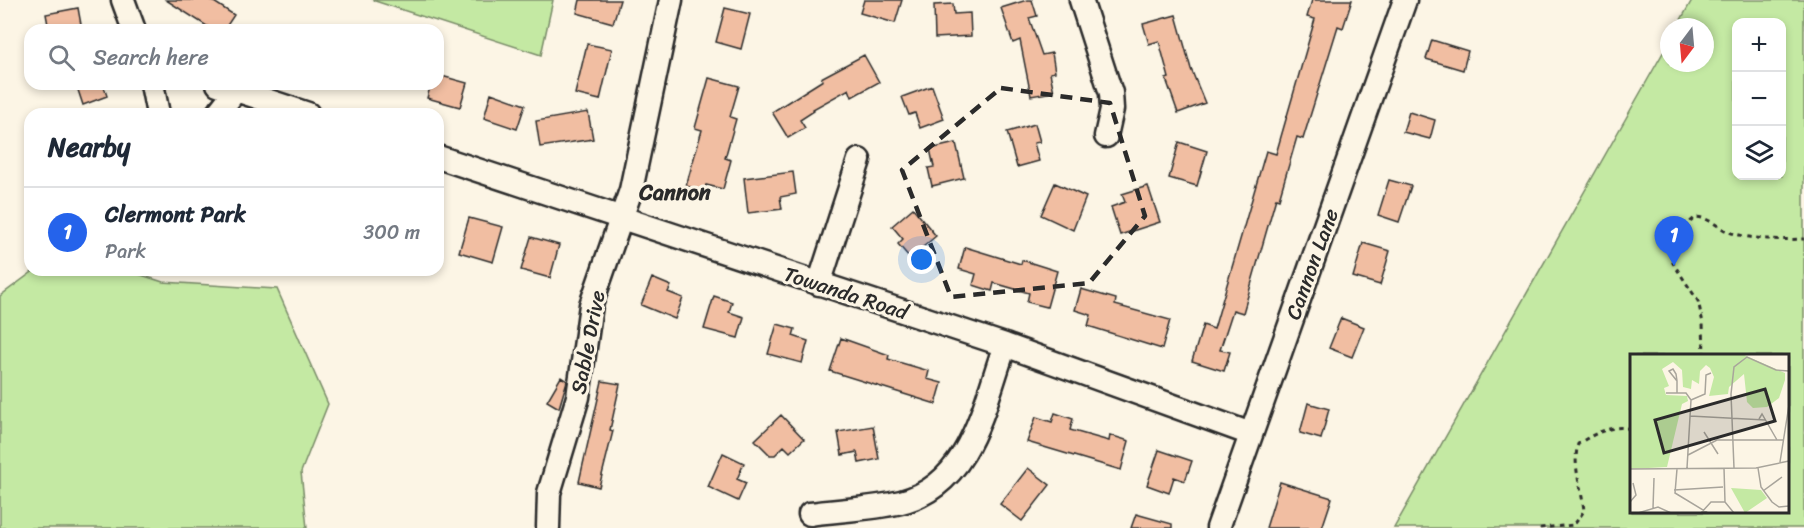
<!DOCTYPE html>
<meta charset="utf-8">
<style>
body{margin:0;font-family:Sriracha,sans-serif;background:#f2f2f3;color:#1f2937}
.controls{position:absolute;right:18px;top:18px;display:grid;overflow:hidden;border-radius:12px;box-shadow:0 3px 9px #0003}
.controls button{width:54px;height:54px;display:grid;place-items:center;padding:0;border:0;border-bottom:2px solid #e0e1e3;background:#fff;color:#1f2937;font:30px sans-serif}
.compass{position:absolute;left:1660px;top:18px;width:54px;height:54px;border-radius:50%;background:#fff;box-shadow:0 3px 9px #0003;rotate:196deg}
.you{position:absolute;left:922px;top:260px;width:21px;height:21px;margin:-15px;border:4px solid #fff;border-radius:50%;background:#1a73e8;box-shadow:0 0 0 9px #1a73e833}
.badge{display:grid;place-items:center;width:39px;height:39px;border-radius:50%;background:#2563eb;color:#fff;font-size:20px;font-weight:700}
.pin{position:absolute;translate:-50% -50px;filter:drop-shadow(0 2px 3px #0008)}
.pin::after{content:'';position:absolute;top:32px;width:21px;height:18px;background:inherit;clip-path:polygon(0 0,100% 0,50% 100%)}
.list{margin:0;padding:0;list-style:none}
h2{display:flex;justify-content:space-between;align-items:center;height:78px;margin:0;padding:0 24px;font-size:26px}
h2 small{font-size:20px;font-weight:400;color:#747a83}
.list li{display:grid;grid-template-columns:39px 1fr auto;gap:18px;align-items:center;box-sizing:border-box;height:90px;padding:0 24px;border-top:2px solid #e0e1e3}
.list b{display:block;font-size:22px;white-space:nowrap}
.list p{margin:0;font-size:20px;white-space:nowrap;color:#747a83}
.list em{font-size:20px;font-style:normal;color:#747a83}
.icon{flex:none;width:33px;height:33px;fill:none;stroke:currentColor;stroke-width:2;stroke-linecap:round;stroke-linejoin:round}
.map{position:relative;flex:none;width:1804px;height:528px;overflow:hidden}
.search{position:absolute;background:#fff;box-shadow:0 3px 9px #0003;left:24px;top:24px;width:420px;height:66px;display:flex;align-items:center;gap:15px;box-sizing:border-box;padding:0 21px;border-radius:18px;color:#747a83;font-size:22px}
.panel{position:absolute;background:#fff;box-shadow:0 3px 9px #0003;left:24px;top:108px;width:420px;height:168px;border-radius:18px}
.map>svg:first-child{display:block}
.green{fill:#c4e9a3;stroke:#788a67;stroke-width:1.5;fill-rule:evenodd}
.building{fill:#f1bea2;stroke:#2b2b2b;stroke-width:1.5}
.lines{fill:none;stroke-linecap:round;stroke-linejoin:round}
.minor-casing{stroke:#2b2b2b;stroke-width:27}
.path{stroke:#2b2b2b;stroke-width:3;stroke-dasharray:4.5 4.5;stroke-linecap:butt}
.minor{stroke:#fcf5e5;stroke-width:22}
.marked{fill:none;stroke:#2b2b2b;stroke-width:4.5;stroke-dasharray:12 8;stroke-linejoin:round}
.labels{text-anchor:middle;stroke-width:6;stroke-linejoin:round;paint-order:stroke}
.street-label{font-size:21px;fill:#2b2b2b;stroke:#fcf5e5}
.neighbourhood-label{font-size:22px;font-weight:bold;fill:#2b2b2b;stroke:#fcf5e5}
.inset-road{fill:none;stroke:#a8a49b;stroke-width:1.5}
.view{fill:#2b2b2b;fill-opacity:0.15;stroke:#2b2b2b;stroke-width:3}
.inset-edge{fill:none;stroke:#2b2b2b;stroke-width:3}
</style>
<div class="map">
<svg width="1804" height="528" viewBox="0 0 1804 528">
<rect width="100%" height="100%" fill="#fcf5e5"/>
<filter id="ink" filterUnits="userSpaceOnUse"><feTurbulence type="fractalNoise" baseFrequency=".0167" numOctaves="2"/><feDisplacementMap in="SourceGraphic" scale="12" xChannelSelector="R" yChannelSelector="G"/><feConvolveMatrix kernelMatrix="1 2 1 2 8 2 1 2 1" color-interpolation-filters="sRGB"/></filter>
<g filter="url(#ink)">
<path class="green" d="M 372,0 L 553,0 L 541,55 Z
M 1692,0 L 1804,0 L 1804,528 L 1394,528 L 1669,42 L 1669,63 L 1705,63 L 1705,27 L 1677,27 ZM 1782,22 L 1782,176 L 1736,176 L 1736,22 ZM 1632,356 L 1788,356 L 1788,512 L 1632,512 Z
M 35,270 L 126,270 L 163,282 L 277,289 L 328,404 L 301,472 L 307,528 L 0,528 L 0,296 Z"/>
<path class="building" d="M 166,0 L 211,0 L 234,15 L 224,30 L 213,30 Z
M 580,0 L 620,0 L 613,23 L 577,13 Z
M 864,0 L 902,0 L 895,23 L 860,13 Z
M 1027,0 L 1032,0 L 1037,16 L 1029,18 L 1042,55 L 1052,53 L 1055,72 L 1050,73 L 1054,92 L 1031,96 L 1020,40 L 1013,43 L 1001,8 Z
M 1312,0 L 1352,0 L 1343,28 L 1338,26 L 1303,139 L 1297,137 L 1279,199 L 1276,198 L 1243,313 L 1233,310 L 1220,350 L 1230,352 L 1224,371 L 1192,361 L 1203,325 L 1214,329 L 1266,151 L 1276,154 L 1315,19 L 1307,17 Z
M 953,4 L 954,14 L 970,13 L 971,36 L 935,38 L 934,5 Z
M 78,8 L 82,30 L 49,30 L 46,14 Z
M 725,8 L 750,14 L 741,49 L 716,42 Z
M 1176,15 L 1191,69 L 1205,103 L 1178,113 L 1166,79 L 1169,78 L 1159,41 L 1149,44 L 1143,24 Z
M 1432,40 L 1468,51 L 1463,70 L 1426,59 Z
M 587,44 L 612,49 L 600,100 L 575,94 Z
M 864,55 L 879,82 L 852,97 L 849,89 L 813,109 L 814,111 L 800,120 L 805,128 L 788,138 L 772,112 L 823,80 L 821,78 Z
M 438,75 L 467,83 L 460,107 L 427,98 L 431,84 L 438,84 Z
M 709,78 L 739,86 L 730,117 L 736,119 L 725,158 L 731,160 L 723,189 L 706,185 L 704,191 L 686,186 L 702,130 L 695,128 Z
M 76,84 L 103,84 L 107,96 L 83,105 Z
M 932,86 L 944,119 L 920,128 L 915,113 L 909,115 L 902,97 Z
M 491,93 L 525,105 L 517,129 L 484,118 Z
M 588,112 L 593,139 L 540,147 L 536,121 Z
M 1409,112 L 1435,120 L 1430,139 L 1403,132 Z
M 1035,124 L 1040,142 L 1034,143 L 1039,161 L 1017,167 L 1007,132 Z
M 1179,142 L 1207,151 L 1197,186 L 1169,178 Z
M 956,143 L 964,178 L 932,186 L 928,168 L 934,167 L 930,149 Z
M 793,172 L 796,194 L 780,197 L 782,209 L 748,213 L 744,178 Z
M 1389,180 L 1411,186 L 1399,222 L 1378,215 Z
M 1055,183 L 1086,197 L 1073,230 L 1041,215 Z
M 1148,186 L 1160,222 L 1120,235 L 1111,207 L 1125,202 L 1122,194 Z
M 913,208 L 936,236 L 910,258 L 898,244 L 903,239 L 892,226 Z
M 469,218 L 503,227 L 493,262 L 459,252 Z
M 531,237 L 559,245 L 550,278 L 521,270 Z
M 1363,243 L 1390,251 L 1380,285 L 1353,277 Z
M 965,247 L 1021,264 L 1022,260 L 1057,271 L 1047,307 L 1027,302 L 1029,293 L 994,283 L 992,291 L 973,285 L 976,274 L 959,269 Z
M 652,278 L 671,286 L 668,292 L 683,298 L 675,319 L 641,305 Z
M 1081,289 L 1116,299 L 1115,305 L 1170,320 L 1162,349 L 1088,326 L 1091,315 L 1075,310 Z
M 714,296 L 732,302 L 729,312 L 744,317 L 738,338 L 704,329 Z
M 1341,318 L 1364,327 L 1352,357 L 1329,348 Z
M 777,324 L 795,329 L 793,336 L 808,341 L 802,363 L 768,354 Z
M 841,338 L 889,355 L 888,359 L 929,371 L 927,379 L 942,383 L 936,404 L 830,371 Z
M 561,377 L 567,381 L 559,408 L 547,401 Z
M 602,381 L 620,384 L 610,430 L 613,431 L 599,487 L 579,482 Z
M 1308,403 L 1329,409 L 1321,439 L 1300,433 Z
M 1055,413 L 1073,419 L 1070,430 L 1109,441 L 1110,435 L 1129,441 L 1121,470 L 1027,442 L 1036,417 L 1052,422 Z
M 781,415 L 804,439 L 790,452 L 784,446 L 775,455 L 770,455 L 755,440 Z
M 873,426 L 879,459 L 859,463 L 857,452 L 842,455 L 838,432 Z
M 1159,450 L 1192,461 L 1185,481 L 1174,477 L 1169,493 L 1147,485 Z
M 723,453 L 744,463 L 737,479 L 746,483 L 738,501 L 708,487 Z
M 1028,468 L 1050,485 L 1022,521 L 1000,504 Z
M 1280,482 L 1332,498 L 1322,528 L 1266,528 Z
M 1136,514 L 1172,524 L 1172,528 L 1131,528 Z"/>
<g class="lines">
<defs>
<path id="minor" d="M 123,0 L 134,30
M 1081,0 L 1111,93 L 1112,109 L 1106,136
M 152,84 L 158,114
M 218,84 L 308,114
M 217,114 L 236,90
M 438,157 L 1005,345 L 1251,434
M 819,284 L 859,160
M 810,514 C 840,510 872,509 901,502 C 971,485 984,404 1005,345
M 548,528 L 549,493 L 578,397 L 591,305 L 631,190 L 671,0
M 1218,528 L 1405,0"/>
</defs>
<use href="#minor" class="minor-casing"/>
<path class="path" d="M 1704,356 L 1703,323 L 1698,301 L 1673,263 L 1668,241 L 1696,217 C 1710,218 1717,227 1729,232 C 1751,240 1781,240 1804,239
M 1540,528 L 1574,525 L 1584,511 C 1582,488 1572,467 1578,444 C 1595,433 1612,424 1632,429"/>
<use href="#minor" class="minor"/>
</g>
</g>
<path class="marked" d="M 1001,88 L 1110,103 L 1145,216 L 1089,283 L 951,297 L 902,170 Z"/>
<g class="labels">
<g class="street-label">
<text transform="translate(1312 264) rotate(-70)" y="7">Cannon Lane</text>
<text transform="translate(846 293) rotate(18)" y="7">Towanda Road</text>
<text transform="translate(588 342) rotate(-79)" y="7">Sable Drive</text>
</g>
<g class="neighbourhood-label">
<text x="675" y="200">Cannon</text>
</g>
</g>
<g transform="translate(1630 354)">
<rect width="159" height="159" fill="#fcf5e5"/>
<path d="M 0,0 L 112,0 L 155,19 L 155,26 L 149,44 L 137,53 L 123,54 L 117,48 L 114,20 L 99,33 L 98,40 L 79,42 L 84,23 L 80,14 L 76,11 L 70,17 L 69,30 L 62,26 L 61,35 L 53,33 L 52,16 L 43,8 L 32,15 L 39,32 L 34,34 L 36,41 L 57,42 L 58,47 L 52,50 L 37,113 L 0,115 ZM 101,134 L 131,136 L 137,144 L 115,159 Z" fill="#c4e9a3"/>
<path class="inset-road" d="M 36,39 L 56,39 L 61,46M 47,39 L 47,27 L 46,20 L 43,15 L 39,17 L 47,27M 61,46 L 75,40 L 76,21 L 81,19M 60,62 L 135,66M 129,65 L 132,60 L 147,86M 74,78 L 88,100M 58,101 L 87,86 L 153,86M 150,108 L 159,51M 57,114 L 61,46M 94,114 L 95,148M 104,114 L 101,40 L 104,13 L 117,3 L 146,16 L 159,17M 128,114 L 131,133 L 142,148 L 149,153 L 159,152M 0,115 L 126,114 L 159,107M 47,115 L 45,139 L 78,159M 44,136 L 93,133M 133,137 L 152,123M 0,148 L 6,141 L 3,129M 23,154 L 24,124M 8,159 L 28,153 L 41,159M 71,159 L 81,148 L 95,148 L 104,159"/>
<path class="view" d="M 135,35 L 145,67 L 34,99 L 25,66 Z"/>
<rect width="159" height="159" class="inset-edge"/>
</g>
</svg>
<div class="controls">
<button>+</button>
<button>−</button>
<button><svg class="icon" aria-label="layers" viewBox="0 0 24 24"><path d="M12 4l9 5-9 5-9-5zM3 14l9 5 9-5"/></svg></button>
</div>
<svg class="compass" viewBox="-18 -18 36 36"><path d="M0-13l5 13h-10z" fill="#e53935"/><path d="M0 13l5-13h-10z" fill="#747a83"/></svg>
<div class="you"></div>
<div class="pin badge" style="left:1674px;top:266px">1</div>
<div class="search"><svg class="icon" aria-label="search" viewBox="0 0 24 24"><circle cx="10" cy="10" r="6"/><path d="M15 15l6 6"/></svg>Search here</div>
<section class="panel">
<h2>Nearby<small></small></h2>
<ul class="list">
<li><span class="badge">1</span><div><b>Clermont Park</b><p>Park</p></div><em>300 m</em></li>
</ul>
</section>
</div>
